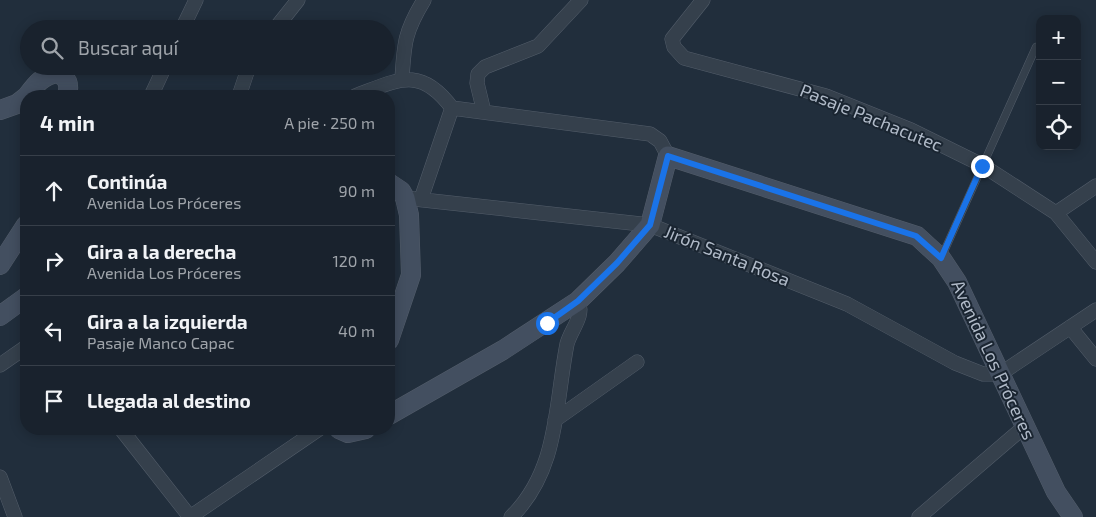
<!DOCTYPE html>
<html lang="es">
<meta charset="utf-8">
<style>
body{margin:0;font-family:"Exo 2",sans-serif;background:#222a35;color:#f1f3f6}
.controls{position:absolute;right:15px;top:15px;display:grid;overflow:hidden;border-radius:10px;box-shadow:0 2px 12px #0003}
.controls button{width:45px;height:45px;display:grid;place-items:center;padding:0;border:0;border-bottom:1px solid #373f49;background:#19222d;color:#f1f3f6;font:25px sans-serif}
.stop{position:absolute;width:15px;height:15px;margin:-11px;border:4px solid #1a73e8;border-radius:50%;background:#fff}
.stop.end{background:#1a73e8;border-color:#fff;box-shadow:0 1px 5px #0008}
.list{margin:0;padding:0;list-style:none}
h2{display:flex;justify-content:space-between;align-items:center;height:65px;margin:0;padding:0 20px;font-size:21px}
h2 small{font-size:16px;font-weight:400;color:#9fa4aa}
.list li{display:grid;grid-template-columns:32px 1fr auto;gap:15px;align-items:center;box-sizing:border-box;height:70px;padding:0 20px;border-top:1px solid #373f49}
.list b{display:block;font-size:19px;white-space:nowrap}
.list p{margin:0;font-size:16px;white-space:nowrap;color:#9fa4aa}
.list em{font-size:16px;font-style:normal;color:#9fa4aa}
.icon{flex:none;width:28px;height:28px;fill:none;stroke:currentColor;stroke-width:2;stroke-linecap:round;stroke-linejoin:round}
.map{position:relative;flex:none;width:1096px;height:517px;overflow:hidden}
.search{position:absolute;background:#19222d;box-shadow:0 2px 12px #0003;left:20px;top:20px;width:375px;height:55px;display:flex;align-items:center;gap:12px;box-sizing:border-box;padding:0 18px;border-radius:28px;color:#9fa4aa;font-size:19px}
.panel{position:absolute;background:#19222d;box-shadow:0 2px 12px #0003;left:20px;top:90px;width:375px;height:345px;border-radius:20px}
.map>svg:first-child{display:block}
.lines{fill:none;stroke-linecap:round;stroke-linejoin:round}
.lane-casing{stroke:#535d6a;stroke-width:8}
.street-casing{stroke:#535d6a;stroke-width:15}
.secondary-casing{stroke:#535d6a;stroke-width:20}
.lane{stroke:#35404c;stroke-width:7}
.street{stroke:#35404c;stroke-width:14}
.secondary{stroke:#434f60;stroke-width:19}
.route{stroke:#1a73e8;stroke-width:6}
.labels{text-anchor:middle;stroke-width:4;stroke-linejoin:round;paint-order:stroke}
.street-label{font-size:18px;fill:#b0bac8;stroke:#1a2531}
</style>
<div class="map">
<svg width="1096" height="517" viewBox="0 0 1096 517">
<rect width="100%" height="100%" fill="#212e3c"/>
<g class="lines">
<defs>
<path id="lane" d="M 942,256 L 1036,47"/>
<path id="street" d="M 703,0 L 672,39 L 674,47 L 684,58 L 826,96 L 911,130 L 982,165 L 1056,213 L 1096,262
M 182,29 L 196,0
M 275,29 L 298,0
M 402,79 C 404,43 405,31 424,0
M 151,96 L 165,66
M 239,96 L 249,66
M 355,96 C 398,80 420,65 452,108 L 421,199
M 452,108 L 650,134 L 660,141 L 668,156
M 484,112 L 477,83 L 478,74 L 485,67 L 538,46 L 581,0
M 405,198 L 650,225 L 847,304 L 955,363 L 983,374 L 1000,374 L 1096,310
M 1056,213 L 1096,186
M 1070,327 L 1096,359
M 0,365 L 26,347
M 555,420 L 637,362
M 121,429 L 190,517
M 0,477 L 15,517
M 190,517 L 319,429
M 511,517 C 559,470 555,405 567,344 C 571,329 585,316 578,301
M 919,517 L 1024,427"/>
<path id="secondary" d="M 27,96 C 36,84 42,76 57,73 C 68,78 70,84 67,96
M 0,110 L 17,104 L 26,97
M 389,183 L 401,191 L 405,198 L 409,215 L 411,275 L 389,340
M 0,265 L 26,225
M 0,316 L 26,297
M 389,415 L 503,350 L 578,301 L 617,263 L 650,225 L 668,156 L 917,236 L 941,258 L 957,282 L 1056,492 L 1073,517
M 339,429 L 348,433 L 366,429"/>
</defs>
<use href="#lane" class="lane-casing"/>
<use href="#street" class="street-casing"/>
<use href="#secondary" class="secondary-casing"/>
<use href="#lane" class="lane"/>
<use href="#street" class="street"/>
<use href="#secondary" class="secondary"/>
</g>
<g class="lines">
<path class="route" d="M 547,323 L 578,301 L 617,263 L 650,225 L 668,156 L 916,236 L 941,258 L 982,166"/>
</g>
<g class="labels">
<g class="street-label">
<text transform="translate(871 118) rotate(22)" y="6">Pasaje Pachacutec</text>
<text transform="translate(727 256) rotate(22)" y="6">Jirón Santa Rosa</text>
<text transform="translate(993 360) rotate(65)" y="6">Avenida Los Próceres</text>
</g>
</g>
</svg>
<div class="controls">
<button>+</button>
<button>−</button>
<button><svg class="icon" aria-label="locate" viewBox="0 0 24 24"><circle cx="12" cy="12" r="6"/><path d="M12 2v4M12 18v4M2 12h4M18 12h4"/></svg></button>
</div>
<div class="stop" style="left:547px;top:323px"></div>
<div class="stop end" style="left:982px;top:166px"></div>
<div class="search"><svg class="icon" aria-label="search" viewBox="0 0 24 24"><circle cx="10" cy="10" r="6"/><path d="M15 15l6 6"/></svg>Buscar aquí</div>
<section class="panel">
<h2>4 min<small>A pie · 250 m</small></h2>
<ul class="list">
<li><svg class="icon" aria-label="ahead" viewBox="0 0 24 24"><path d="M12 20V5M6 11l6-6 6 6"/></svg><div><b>Continúa</b><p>Avenida Los Próceres</p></div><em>90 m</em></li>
<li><svg class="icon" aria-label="right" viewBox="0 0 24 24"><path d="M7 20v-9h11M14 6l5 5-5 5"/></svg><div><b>Gira a la derecha</b><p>Avenida Los Próceres</p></div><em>120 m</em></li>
<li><svg class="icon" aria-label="left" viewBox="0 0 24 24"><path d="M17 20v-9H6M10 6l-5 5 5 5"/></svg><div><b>Gira a la izquierda</b><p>Pasaje Manco Capac</p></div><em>40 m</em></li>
<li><svg class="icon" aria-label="arrive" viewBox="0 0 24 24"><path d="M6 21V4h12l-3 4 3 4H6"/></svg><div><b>Llegada al destino</b></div></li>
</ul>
</section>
</div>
